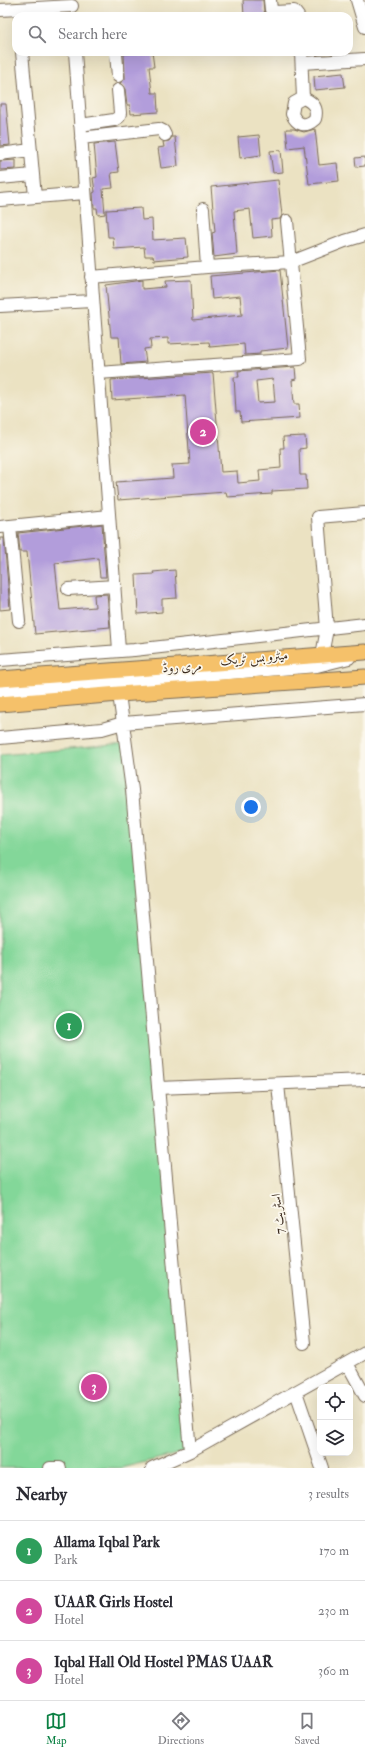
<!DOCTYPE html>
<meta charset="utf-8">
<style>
body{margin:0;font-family:"IM FELL Double Pica",Amiri,serif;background:#f7f7f7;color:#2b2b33}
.controls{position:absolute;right:12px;bottom:12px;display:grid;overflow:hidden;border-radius:8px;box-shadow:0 4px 16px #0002}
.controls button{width:36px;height:36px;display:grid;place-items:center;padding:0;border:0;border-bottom:1px solid #e1e1e2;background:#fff;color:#2b2b33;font:20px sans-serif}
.you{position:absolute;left:251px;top:807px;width:14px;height:14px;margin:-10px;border:3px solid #fff;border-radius:50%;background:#1a73e8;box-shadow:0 0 0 6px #1a73e833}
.badge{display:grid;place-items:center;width:26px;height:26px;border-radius:50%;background:#0b8043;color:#fff;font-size:13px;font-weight:700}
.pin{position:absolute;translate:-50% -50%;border:2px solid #fff;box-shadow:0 1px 4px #0006}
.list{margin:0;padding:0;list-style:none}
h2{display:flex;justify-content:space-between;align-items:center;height:52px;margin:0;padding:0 16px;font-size:17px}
h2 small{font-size:13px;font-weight:400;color:#7c7c81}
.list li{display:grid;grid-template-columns:26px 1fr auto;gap:12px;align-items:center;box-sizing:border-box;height:60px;padding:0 16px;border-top:1px solid #e1e1e2}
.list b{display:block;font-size:15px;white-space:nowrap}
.list p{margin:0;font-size:13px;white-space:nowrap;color:#7c7c81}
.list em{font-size:13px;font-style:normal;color:#7c7c81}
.icon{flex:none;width:22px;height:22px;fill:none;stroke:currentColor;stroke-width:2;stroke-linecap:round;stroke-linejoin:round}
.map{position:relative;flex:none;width:365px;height:1468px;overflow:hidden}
.search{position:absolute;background:#fff;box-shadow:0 4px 16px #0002;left:12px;right:12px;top:12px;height:44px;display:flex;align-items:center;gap:10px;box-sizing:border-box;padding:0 14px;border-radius:12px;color:#7c7c81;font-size:15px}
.sheet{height:232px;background:#fff}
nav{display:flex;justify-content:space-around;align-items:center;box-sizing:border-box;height:56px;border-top:1px solid #e1e1e2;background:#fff;font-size:11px;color:#7c7c81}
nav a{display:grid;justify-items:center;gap:2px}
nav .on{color:#0b8043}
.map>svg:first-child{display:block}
.green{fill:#83d799;stroke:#5f805c}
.building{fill:#b29ddb;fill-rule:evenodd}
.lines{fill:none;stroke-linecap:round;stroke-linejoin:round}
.minor-casing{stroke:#796a57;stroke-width:14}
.major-casing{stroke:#796a57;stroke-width:17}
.minor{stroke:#fff;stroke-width:12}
.major{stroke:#f5c16b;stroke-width:15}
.labels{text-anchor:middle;stroke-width:3.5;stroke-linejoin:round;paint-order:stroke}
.street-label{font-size:13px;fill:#3b2a1e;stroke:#fbf7ec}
</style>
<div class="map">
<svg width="365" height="1468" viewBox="0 0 365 1468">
<rect width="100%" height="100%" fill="#fbf7ec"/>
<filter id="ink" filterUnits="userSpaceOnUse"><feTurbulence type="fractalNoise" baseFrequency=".025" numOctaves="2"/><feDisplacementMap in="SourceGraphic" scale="8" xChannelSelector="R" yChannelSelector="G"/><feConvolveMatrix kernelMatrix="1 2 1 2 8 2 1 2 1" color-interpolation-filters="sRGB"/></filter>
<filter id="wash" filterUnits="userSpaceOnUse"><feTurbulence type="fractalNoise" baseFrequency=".012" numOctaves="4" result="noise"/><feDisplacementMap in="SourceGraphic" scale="16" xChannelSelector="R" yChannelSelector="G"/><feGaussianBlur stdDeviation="0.9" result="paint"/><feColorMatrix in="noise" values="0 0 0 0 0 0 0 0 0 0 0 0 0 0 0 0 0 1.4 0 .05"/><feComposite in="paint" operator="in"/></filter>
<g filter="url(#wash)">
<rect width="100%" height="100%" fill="#ebe2c2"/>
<path class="green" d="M 126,744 L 190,1451 L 121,1468 L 0,1468 L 0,755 Z"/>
<g id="blocks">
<path class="building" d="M 243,0 L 263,0 L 264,11 L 267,16 L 244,16 Z
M 152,52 L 154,67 L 149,67 L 152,93 L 157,93 L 158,112 L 131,114 L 130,105 L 127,105 L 125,89 L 120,83 L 125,79 L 125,76 L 124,54 Z
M 343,73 L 345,87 L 315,90 L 314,76 Z
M 0,104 L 6,104 L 10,145 L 0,146 Z
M 286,129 L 294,129 L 304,132 L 315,129 L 319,165 L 337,163 L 339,181 L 309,184 L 304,146 L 288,148 Z
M 259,135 L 261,155 L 240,158 L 238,137 Z
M 172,137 L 175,137 L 178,166 L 161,168 L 158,148 L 164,147 L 163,142 L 169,141 Z
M 115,142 L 119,172 L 111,173 L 113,188 L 103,189 L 105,214 L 98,215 L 97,208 L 94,208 L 93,193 L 95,192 L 93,178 L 97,177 L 94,144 Z
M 281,150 L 283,172 L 273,173 L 270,151 Z
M 365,157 L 365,166 L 356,167 L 355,158 Z
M 16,160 L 16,169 L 0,170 L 0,161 Z
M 278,180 L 282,215 L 280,219 L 271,220 L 272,236 L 253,238 L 250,209 L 234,211 L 237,254 L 214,257 L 212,233 L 215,232 L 211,187 Z
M 141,208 L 142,220 L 152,219 L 153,240 L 186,238 L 188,257 L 154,260 L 153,256 L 145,256 L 144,247 L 114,249 L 113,237 L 108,237 L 106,210 Z
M 280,270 L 288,348 L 260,351 L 260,354 L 245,355 L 244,344 L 210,347 L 209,342 L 168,344 L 168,338 L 150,339 L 151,348 L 144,349 L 146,362 L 121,364 L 119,337 L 111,337 L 106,285 L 142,280 L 142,289 L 166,287 L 165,281 L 191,280 L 193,320 L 242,315 L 240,296 L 212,299 L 210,276 Z
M 295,367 L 296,379 L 292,380 L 294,404 L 299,404 L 300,418 L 241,422 L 240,412 L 236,412 L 234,377 L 239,377 L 238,371 ZM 273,379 L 275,402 L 258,403 L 256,381 Z
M 213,373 L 221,472 L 237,471 L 238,483 L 260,481 L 259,470 L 281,468 L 280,448 L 284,448 L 283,437 L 305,436 L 306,448 L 299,449 L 300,475 L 306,475 L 307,489 L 272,491 L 272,494 L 227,497 L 226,492 L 118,500 L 116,482 L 173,478 L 172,465 L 190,464 L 185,395 L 112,400 L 111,380 Z
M 102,524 L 106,577 L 100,577 L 98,558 L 55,563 L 60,610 L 95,607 L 94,595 L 107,594 L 110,627 L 35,634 L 27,552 L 20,552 L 18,533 Z
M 0,538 L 4,538 L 10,609 L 0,610 Z
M 175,570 L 177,598 L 162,599 L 162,612 L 138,614 L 136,575 L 154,574 L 153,572 Z"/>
</g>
</g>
<g filter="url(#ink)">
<use href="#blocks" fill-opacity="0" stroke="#796a57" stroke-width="1"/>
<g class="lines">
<defs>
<path id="minor" d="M 270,0 L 271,10 L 274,12 L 294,11 L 298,16
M 357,0 L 365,27
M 0,10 L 72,6
M 22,52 L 35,197
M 75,52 L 119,650
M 301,52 L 303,98
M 116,54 L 118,76
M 302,63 L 365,59
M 303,98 C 313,102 318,108 315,119 C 305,128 297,125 292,114 L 294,103 Z
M 80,125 L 114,120 L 119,117 L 120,113 L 118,90
M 81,138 L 159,129 L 163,131 L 165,135
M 0,154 L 31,150
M 0,178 L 33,175
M 0,200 L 85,193
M 203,209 L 207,267
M 91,277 L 207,267 L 291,262 L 345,241 L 365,235
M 0,306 L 92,301
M 98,373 L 300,359 L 287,221
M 10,526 L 19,621
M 0,527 L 109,516
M 68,589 L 115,586
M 322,655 L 327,629 L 318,517 L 365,513
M 0,660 L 134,650 L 365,624
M 0,692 L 317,666 L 349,658
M 119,694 L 132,790 L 190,1451
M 0,738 L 102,729 L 123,723 L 365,704
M 278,1084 L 304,1343
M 158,1088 L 365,1080
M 347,1363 L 365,1396
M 296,1392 L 322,1468
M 50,1468 L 60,1468
M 152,1468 L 190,1451 L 365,1353"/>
<path id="major" d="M 0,679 L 365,652
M 0,704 L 119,694 L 365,677"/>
</defs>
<use href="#minor" class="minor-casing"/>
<use href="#major" class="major-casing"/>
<use href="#minor" class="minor"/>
<use href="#major" class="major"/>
</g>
</g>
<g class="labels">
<g class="street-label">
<text transform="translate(254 657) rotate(-5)" y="5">میٹرو بس ٹریک</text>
<text transform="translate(182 666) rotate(-4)" y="5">مری روڈ</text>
<text transform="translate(277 1214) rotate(-96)" y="5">اسٹریٹ 7</text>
</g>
</g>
</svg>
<div class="controls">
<button><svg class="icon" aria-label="locate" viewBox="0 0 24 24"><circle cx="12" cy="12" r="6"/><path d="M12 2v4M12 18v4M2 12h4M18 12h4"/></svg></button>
<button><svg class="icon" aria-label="layers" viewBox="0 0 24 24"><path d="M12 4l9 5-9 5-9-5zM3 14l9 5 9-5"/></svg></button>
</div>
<div class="you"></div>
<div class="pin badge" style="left:69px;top:1026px;background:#2e9e5b">1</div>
<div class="pin badge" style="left:203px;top:432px;background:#d1479c">2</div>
<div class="pin badge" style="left:94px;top:1387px;background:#d1479c">3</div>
<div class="search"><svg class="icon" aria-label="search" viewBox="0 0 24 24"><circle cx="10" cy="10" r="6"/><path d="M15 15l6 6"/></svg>Search here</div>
</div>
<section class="sheet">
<h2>Nearby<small>3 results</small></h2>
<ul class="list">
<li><span class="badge" style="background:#2e9e5b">1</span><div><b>Allama Iqbal Park</b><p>Park</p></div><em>170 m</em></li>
<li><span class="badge" style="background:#d1479c">2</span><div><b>UAAR Girls Hostel</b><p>Hotel</p></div><em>230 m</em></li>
<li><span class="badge" style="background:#d1479c">3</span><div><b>Iqbal Hall Old Hostel PMAS UAAR</b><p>Hotel</p></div><em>360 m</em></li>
</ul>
</section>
<nav>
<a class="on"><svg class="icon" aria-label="map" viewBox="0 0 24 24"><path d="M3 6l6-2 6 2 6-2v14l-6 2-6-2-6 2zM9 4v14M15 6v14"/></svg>Map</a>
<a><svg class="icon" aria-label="directions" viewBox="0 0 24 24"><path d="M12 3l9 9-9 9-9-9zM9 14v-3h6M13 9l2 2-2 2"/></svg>Directions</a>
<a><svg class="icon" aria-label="saved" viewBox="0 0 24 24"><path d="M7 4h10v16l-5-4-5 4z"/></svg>Saved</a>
</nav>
